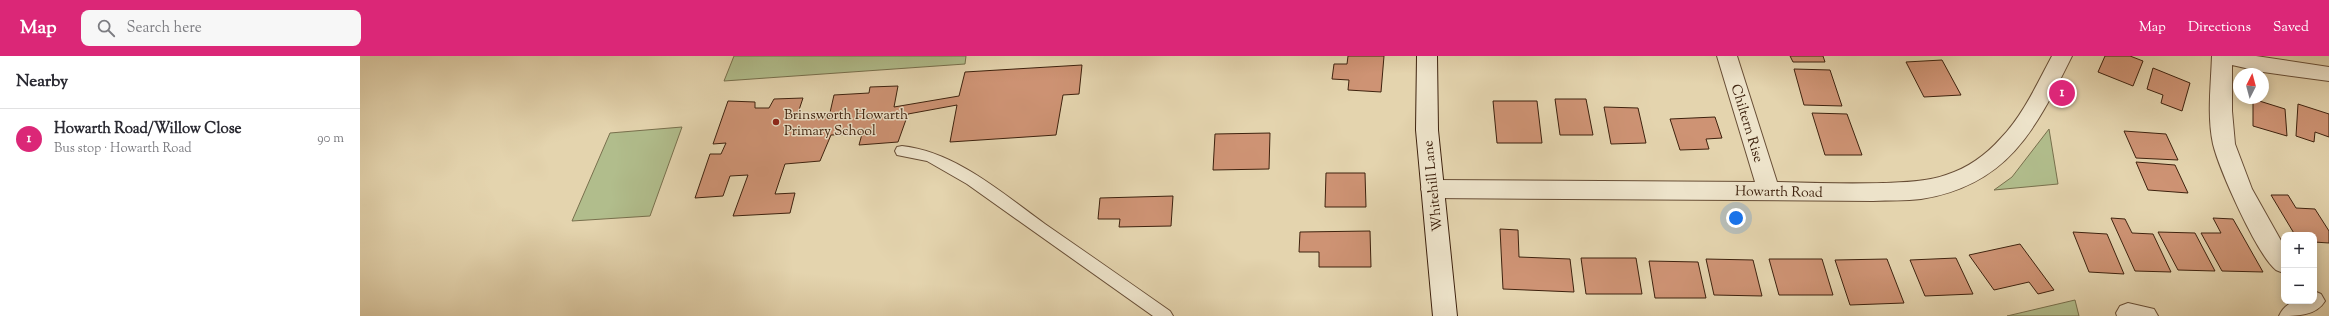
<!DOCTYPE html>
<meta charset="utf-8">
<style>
body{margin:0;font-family:"Sorts Mill Goudy",serif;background:#f7f7f7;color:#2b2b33}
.controls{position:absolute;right:12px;bottom:12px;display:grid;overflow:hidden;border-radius:8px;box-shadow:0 2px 10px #0003}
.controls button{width:36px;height:36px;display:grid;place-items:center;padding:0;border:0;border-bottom:1px solid #e1e1e2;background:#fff;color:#2b2b33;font:20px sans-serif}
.compass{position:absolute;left:1873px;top:12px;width:36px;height:36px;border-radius:50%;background:#fff;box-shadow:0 2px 10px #0003;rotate:6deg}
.you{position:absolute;left:1376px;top:162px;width:14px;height:14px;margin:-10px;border:3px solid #fff;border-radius:50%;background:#1a73e8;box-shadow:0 0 0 6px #1a73e833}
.badge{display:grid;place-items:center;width:26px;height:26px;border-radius:50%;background:#db2777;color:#fff;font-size:13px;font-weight:700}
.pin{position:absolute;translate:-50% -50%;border:2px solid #fff;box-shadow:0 1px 4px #0006}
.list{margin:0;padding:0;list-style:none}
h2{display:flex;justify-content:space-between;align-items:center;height:52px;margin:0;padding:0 16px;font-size:17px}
h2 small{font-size:13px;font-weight:400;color:#7c7c81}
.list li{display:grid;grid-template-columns:26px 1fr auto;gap:12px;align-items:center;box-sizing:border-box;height:60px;padding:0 16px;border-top:1px solid #e1e1e2}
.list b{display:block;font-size:15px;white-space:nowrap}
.list p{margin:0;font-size:13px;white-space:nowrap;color:#7c7c81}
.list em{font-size:13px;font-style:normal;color:#7c7c81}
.icon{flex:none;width:22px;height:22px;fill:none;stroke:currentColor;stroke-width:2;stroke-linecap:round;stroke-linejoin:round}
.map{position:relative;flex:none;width:1969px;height:260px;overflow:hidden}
header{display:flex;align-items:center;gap:24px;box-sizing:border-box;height:56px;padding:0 20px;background:#db2777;color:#fff}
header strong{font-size:19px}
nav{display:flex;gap:22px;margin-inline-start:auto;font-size:14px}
.search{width:280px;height:36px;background:#f7f7f7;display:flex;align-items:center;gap:10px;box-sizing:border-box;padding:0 14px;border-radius:8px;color:#7c7c81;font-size:15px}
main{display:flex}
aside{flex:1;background:#fff}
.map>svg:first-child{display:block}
.green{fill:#b1bd8c;stroke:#78704d}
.building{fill:#ce9374;stroke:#3e220e}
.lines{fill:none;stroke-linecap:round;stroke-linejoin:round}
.service-casing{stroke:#684e36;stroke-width:2}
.minor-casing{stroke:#684e36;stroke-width:2}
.secondary-casing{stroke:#3e220e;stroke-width:2}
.service{fill:#ede3ca;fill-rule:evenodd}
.minor{fill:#ede3ca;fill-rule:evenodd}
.secondary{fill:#ede3ca;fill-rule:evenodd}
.poi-dot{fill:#8f2418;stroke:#ede3ca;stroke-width:1.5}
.labels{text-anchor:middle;stroke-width:3;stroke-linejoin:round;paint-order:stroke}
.poi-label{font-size:14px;fill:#3e220e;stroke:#ede3ca;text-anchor:start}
.street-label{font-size:14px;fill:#3e220e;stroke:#ede3ca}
</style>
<header>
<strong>Map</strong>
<div class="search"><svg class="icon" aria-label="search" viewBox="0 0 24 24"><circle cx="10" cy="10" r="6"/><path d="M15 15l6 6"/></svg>Search here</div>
<nav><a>Map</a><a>Directions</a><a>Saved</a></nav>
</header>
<main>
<aside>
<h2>Nearby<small></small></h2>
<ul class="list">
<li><span class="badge">1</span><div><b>Howarth Road/Willow Close</b><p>Bus stop · Howarth Road</p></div><em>90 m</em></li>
</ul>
</aside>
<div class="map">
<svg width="1969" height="260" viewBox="0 0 1969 260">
<rect width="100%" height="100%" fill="#e4d4ae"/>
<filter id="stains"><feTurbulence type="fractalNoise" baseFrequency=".005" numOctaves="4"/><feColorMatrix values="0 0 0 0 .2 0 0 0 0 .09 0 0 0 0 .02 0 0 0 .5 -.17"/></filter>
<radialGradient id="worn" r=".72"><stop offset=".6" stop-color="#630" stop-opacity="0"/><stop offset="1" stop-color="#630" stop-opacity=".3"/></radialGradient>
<path class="green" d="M 374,0 L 606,0 L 605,8 L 364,25 Z
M 322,71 L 290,160 L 212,165 L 250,77 Z
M 1689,73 L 1698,128 L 1634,134 L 1652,121 Z
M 1715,244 L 1719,260 L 1647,260 Z"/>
<path class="building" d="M 988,0 L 1024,0 L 1021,36 L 988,34 L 989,24 L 972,23 L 974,8 L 987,8 Z
M 1430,0 L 1463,0 L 1465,6 L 1433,6 Z
M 1745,0 L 1770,0 L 1783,5 L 1773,30 L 1738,16 Z
M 1582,4 L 1601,39 L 1564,41 L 1546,6 Z
M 722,9 L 719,38 L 703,39 L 696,79 L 590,86 L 597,49 L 548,58 L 538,86 L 499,89 L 502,78 L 471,79 L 460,105 L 425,108 L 415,138 L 435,137 L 430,157 L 373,160 L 388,119 L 370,120 L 363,140 L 335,142 L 350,98 L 361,98 L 366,87 L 353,88 L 368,45 L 395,46 L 395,52 L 409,52 L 414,43 L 443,42 L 436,63 L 469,61 L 474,39 L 509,37 L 510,31 L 538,30 L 534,51 L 599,40 L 605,16 Z
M 1793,12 L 1830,27 L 1822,55 L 1801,47 L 1803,39 L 1787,33 Z
M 1434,13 L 1470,14 L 1482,50 L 1444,49 Z
M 1195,43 L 1226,43 L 1233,79 L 1200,79 Z
M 1893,43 L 1925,53 L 1927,80 L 1893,70 Z
M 1133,45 L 1177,45 L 1182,87 L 1137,87 Z
M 1938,48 L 1969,58 L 1969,81 L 1955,76 L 1954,86 L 1936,80 Z
M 1244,51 L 1278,52 L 1286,87 L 1251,88 Z
M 1452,57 L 1487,58 L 1502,99 L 1465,99 Z
M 1355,61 L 1362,82 L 1346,83 L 1349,93 L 1320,94 L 1310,63 Z
M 1764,75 L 1806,78 L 1818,104 L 1776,102 Z
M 910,77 L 909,113 L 853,114 L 855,78 Z
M 1776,106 L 1815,109 L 1828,137 L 1788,134 Z
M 966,117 L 1005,117 L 1006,151 L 965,151 Z
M 1911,139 L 1928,139 L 1936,152 L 1955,153 L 1969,175 L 1969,187 L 1954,186 L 1954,179 L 1935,179 Z
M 813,140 L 811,170 L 759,171 L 760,163 L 738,163 L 740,142 Z
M 1751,162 L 1765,163 L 1772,177 L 1793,178 L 1811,216 L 1775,215 Z
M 1853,162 L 1873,163 L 1903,216 L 1862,215 L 1841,177 L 1861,177 Z
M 1140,173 L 1158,174 L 1159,201 L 1210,203 L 1214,236 L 1143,233 Z
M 1010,175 L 1011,211 L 959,211 L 959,196 L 939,196 L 940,176 Z
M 1713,176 L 1747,178 L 1764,218 L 1729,216 Z
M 1798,176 L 1835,177 L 1855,215 L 1818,214 Z
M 1660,188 L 1694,234 L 1678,238 L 1669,226 L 1634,234 L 1609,199 Z
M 1221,202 L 1276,202 L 1282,238 L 1226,238 Z
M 1596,202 L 1613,238 L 1565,240 L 1550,204 Z
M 1346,203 L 1393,204 L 1402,240 L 1354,239 Z
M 1409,203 L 1462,203 L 1473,239 L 1419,239 Z
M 1527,203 L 1544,247 L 1490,249 L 1475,204 Z
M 1289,205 L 1338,206 L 1346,242 L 1295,242 Z"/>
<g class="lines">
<defs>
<path id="service" d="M 542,90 C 596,96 642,137 685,168 C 727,197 769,226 810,255 L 813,260 L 793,260 L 607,128 L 567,105 L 537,99 L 535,95 L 537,91 Z"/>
<path id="minor" d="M 1357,0 L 1377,0 L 1417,126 C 1453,127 1488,128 1523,127 C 1545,126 1566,126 1586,119 C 1608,112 1626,99 1641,82 C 1663,59 1677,28 1692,0 L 1712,0 C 1676,72 1649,129 1561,143 C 1546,145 1529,144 1513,145 L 1072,142 L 1064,139 L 1061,133 L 1064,127 L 1072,124 L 1395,126 Z
M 1852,0 L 1896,0 L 1969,11 L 1969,25 L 1903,16 L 1872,9 L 1872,55 L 1875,88 L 1892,133 L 1924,190 L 1924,217 C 1921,216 1918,215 1916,214 C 1897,199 1859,113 1853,88 C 1847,60 1851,29 1852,0 Z
M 1954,235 L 1961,238 L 1965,245 C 1956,260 1937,260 1919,260 C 1926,244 1938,245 1954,245 Z
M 1768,247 L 1794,253 L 1798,260 L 1757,260 L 1756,257 L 1760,250 Z"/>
<path id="secondary" d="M 1057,0 L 1077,0 L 1078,74 L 1097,260 L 1073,260 L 1056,74 Z"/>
</defs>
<use href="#service" class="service-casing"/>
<use href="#minor" class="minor-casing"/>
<use href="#secondary" class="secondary-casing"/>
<use href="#service" class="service"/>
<use href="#minor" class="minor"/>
<use href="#secondary" class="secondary"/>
</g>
<circle class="poi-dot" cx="416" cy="66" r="4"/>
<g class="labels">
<g class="poi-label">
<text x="424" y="63">Brinsworth Howarth<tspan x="424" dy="16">Primary School</tspan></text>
</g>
<g class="street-label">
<text transform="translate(1388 67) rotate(73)" y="5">Chiltern Rise</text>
<text transform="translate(1072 130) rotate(-96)" y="5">Whitehill Lane</text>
<text transform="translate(1419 135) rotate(1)" y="5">Howarth Road</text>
</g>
</g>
<rect width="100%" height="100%" filter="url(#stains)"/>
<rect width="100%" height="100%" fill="url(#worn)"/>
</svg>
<div class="controls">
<button>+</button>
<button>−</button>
</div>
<svg class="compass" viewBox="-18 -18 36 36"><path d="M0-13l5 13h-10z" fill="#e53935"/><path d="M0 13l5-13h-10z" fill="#7c7c81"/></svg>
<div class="you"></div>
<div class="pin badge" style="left:1702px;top:37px">1</div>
</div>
</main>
